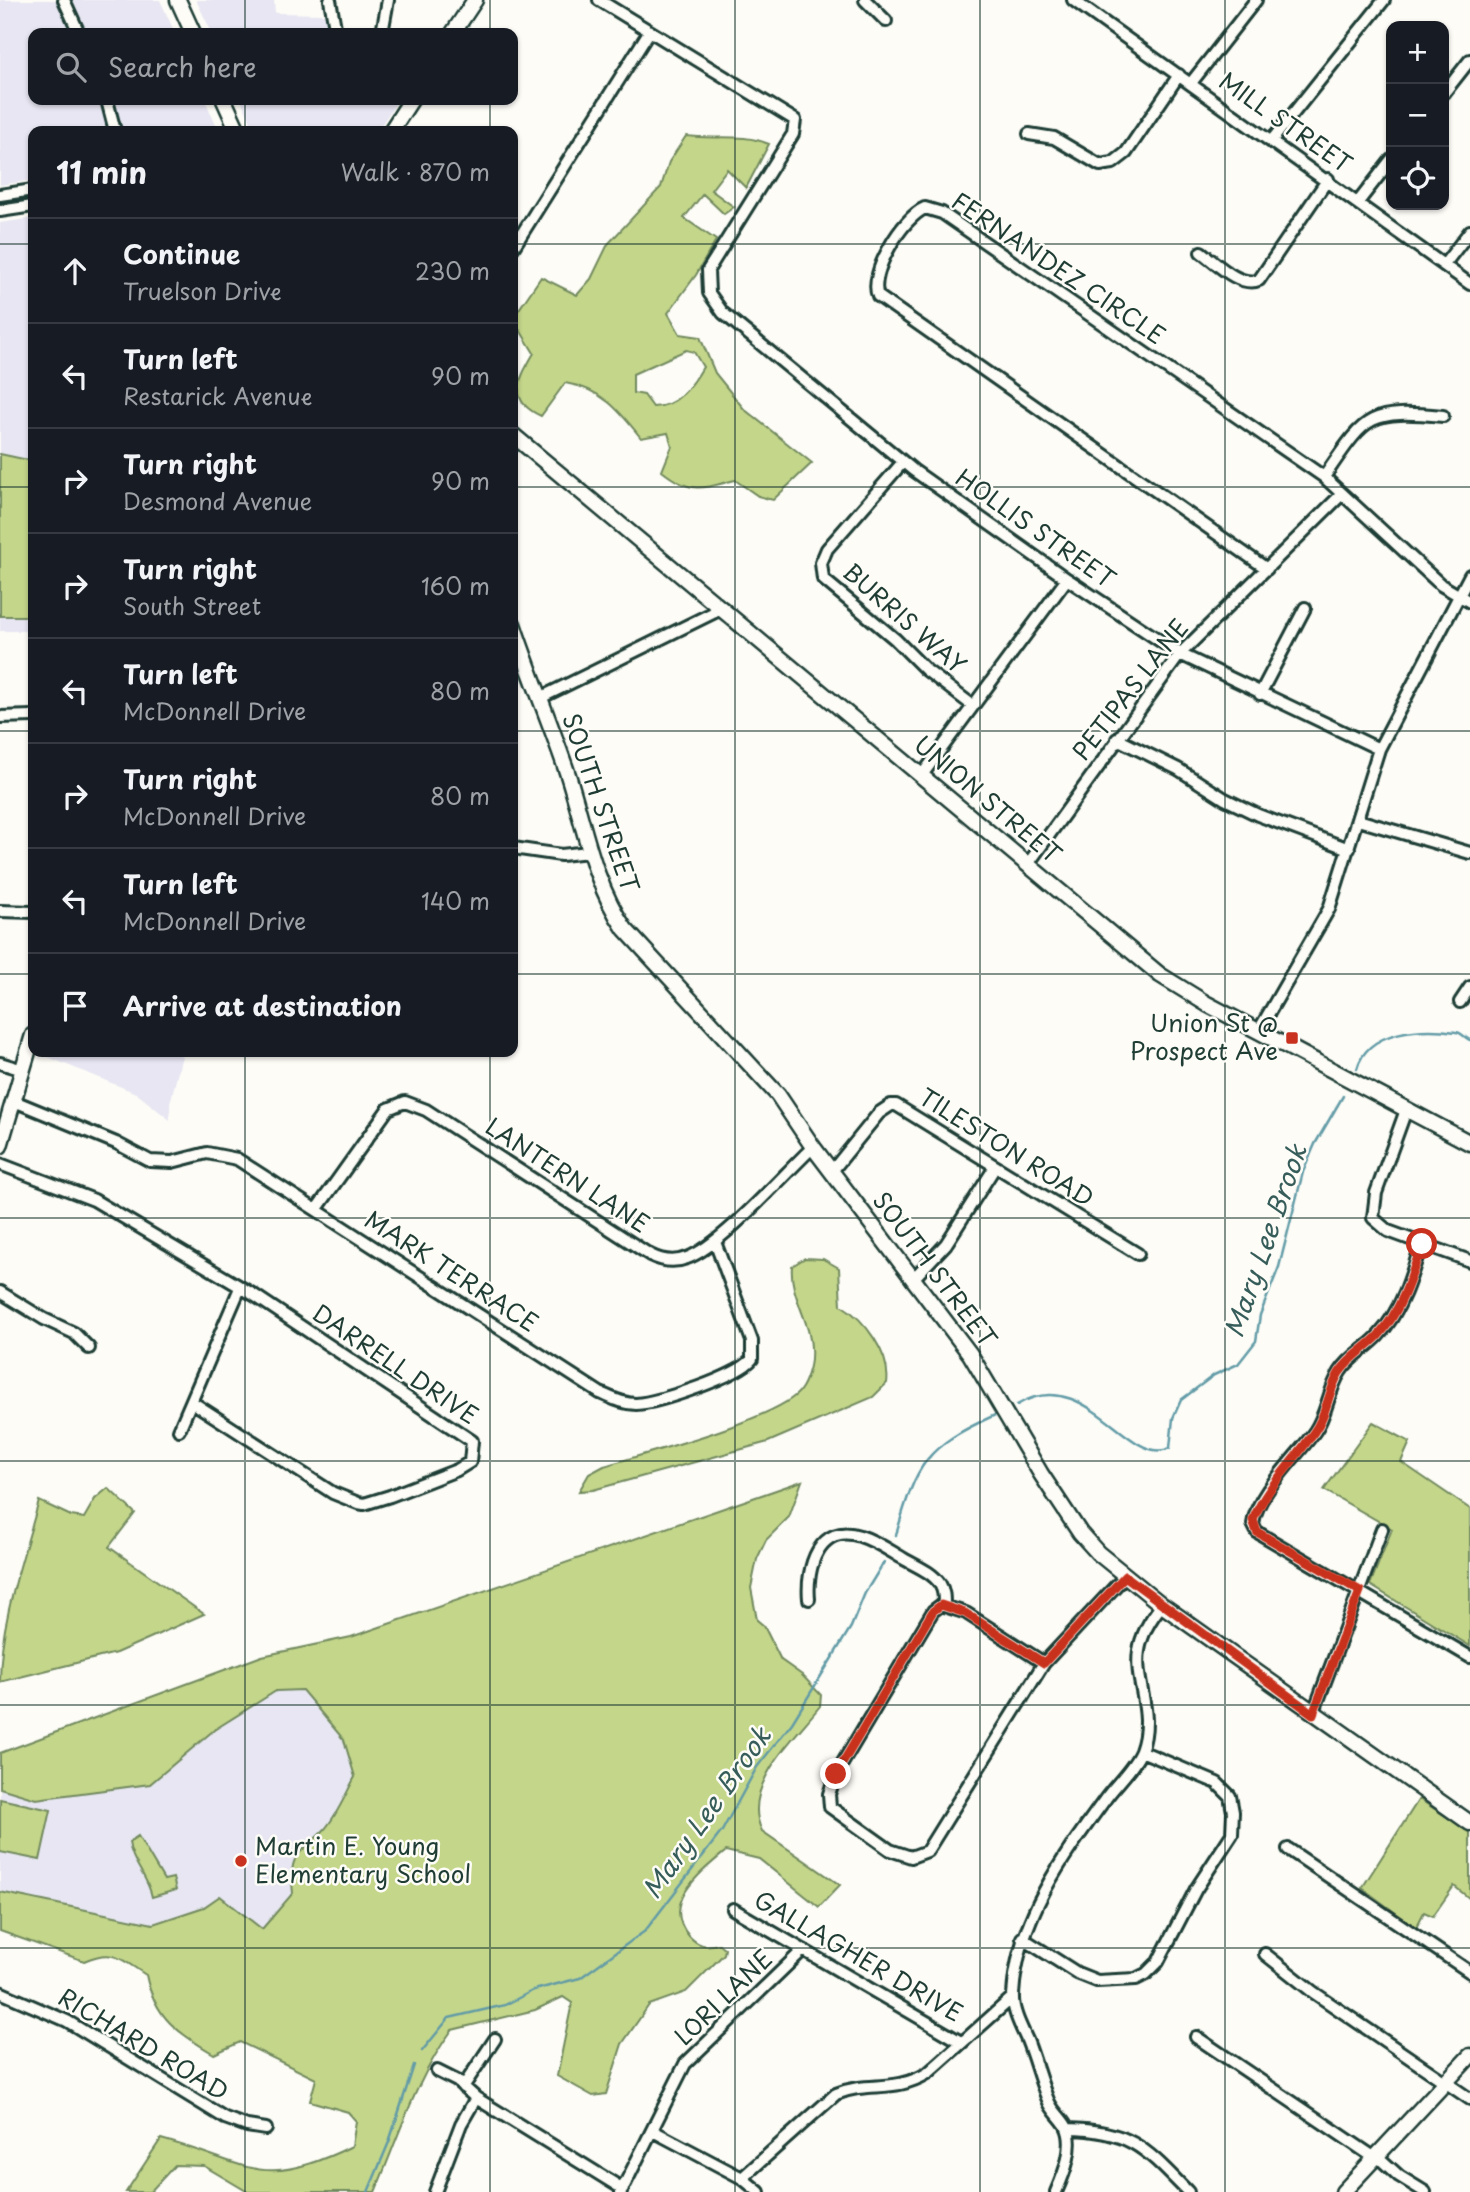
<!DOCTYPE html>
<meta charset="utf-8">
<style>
body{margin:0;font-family:"Playpen Sans",sans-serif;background:#20242c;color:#f1f3f6}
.controls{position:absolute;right:21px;top:21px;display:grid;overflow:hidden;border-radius:14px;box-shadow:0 2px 5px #0004}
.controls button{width:63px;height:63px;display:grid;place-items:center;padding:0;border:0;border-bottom:2px solid #363941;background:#171b24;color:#f1f3f6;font:35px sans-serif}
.stop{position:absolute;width:21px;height:21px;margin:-16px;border:5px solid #c8321e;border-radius:50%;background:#fff}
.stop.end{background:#c8321e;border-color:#fff;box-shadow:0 2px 7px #0008}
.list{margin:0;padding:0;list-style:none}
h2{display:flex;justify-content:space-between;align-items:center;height:91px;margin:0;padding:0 28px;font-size:30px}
h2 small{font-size:23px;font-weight:400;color:#9ea1a6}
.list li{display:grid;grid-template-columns:46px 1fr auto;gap:21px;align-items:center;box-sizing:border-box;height:105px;padding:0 28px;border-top:2px solid #363941}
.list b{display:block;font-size:26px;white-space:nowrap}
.list p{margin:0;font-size:23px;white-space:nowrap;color:#9ea1a6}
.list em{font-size:23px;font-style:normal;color:#9ea1a6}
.icon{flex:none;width:38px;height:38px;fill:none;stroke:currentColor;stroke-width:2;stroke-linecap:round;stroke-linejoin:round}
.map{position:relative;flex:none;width:1470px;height:2192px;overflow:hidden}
.search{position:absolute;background:#171b24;box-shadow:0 2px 5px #0004;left:28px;top:28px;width:490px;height:77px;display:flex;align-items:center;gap:18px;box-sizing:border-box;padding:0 24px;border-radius:14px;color:#9ea1a6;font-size:26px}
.panel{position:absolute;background:#171b24;box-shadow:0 2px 5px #0004;left:28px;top:126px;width:490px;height:931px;border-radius:14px}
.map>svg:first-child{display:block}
.built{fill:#e7e6f2}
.green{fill:#c4d68a;stroke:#728a5f;stroke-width:2;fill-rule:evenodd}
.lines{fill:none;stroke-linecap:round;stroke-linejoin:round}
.stream{stroke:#649ca7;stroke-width:2.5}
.minor-casing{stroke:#1f3d34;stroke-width:16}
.major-casing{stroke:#1f3d34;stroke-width:19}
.minor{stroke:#fdfcf7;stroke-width:10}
.major{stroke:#fdfcf7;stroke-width:14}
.route{stroke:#c8321e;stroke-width:9}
.grid{fill:none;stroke:#1f3d34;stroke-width:2;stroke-opacity:0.55}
.poi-dot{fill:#c8321e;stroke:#fdfcf7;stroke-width:2.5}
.labels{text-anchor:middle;stroke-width:5;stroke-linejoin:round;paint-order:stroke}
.street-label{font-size:24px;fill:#1f3d34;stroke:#fdfcf7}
.poi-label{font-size:24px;fill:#1f3d34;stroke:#fdfcf7;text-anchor:end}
.water-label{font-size:26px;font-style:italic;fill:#365d5a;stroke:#fdfcf7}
</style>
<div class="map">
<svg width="1470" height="2192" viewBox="0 0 1470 2192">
<rect width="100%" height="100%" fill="#fdfcf7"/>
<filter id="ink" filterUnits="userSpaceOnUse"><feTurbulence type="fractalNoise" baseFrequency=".0143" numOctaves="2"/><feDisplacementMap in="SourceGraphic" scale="14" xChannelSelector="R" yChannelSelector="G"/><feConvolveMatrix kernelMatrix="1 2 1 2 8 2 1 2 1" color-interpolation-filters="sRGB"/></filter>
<g filter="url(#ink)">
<path class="built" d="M 0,0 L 59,0 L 74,33 L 33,33 L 33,100 L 102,100 L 110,131 L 33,131 L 33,180 L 0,185 Z
M 68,0 L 160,0 L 175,33 L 84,33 Z
M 196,0 L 274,0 L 275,13 L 326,14 L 330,33 L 212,33 Z
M 112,100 L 205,100 L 219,131 L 119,131 Z
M 241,100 L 398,100 L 377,131 L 255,131 Z
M 33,218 L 33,631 L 0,631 L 0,223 Z
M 44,1052 L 175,1052 L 182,1056 L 170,1103 L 170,1120 L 136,1093 L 43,1055 Z
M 263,1656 L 502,1810 L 385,2116 L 91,1934 L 0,1912 L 0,1753 Z"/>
<path class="green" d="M 686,136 C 715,140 743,133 769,144 L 746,188 L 727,169 L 711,190 L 734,207 L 724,214 L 703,194 L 684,218 L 716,240 L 696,275 L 668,313 L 680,334 L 700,337 L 715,373 L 744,409 L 812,463 L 773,500 L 758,496 L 735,480 C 701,489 691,494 662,471 L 672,446 L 668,433 L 641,438 C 619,410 602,389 565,383 L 541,416 C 506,400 519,379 534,353 L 520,330 L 513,331 L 513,318 L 541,277 L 577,295 L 591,279 L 608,244 L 661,187 L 669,162 ZM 686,350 L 694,352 L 703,367 C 692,386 677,407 653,407 L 644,395 L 633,393 L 633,374 Z
M 0,454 L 33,461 L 33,616 L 0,616 Z
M 805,1258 L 823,1259 L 839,1268 L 841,1305 C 864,1319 891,1354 887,1383 L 873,1397 L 768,1442 L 593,1490 L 579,1491 L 589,1474 L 604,1466 C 640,1455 785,1417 801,1389 C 806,1382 811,1366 811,1358 C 814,1323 789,1298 792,1266 Z
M 1373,1422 L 1410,1442 L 1401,1462 L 1470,1509 L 1470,1646 L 1370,1585 L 1392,1529 L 1324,1490 Z
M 802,1481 L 789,1517 L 766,1540 L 757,1559 L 751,1588 L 757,1620 L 764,1626 L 781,1660 L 802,1675 L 821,1695 L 820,1706 C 795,1738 740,1787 762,1831 L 840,1885 L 819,1907 L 759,1859 L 726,1851 C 701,1872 660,1903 689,1936 C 698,1946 706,1947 719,1944 L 725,1949 L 724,1954 L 686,1992 L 649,2005 L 622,2044 L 606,2094 L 593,2096 L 557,2076 L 572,2003 L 563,1997 L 535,2010 L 452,2030 C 416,2078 398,2138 375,2192 L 248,2192 L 204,2166 L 175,2165 L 150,2192 L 126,2192 L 161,2139 C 251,2163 258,2192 352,2146 L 356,2121 L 348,2112 L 310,2101 L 316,2079 L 240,2042 L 214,2054 C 178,2033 155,2018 146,1975 C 121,1959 114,1948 84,1961 L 0,1931 L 0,1892 L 153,1924 L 204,1907 L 220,1896 L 262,1929 L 293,1893 C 288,1852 299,1856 324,1830 C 337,1816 346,1793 355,1777 L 344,1740 L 302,1690 L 276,1691 L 214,1730 L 150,1784 L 36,1799 L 0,1788 L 0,1753 L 262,1656 L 351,1637 Z
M 108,1488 L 135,1513 L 109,1547 L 204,1614 L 116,1653 L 0,1682 C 0,1621 23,1559 39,1501 L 71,1516 L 84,1518 L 95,1499 Z
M 0,1799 L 51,1810 L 40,1860 L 0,1852 Z
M 1419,1799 L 1470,1832 L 1470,1899 L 1454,1886 L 1433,1916 L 1424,1912 L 1416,1928 L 1362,1888 Z
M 138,1836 L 164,1880 L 173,1878 L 176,1890 L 152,1897 C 148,1876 131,1862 129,1842 Z"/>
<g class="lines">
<path class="stream" d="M 1357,1069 C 1367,1029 1424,1027 1456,1032 C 1461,1032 1465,1038 1470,1040
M 1017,1405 C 1086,1363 1129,1468 1170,1448 L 1173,1418 L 1181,1400 L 1214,1375 L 1238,1364 L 1256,1341 L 1260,1315 L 1279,1267 L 1303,1172 L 1315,1144 L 1343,1096
M 896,1535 C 917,1462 925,1447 995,1415
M 422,2051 L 449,2018 L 505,2005 L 534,1990 L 580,1978 L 645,1931 L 722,1831 L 757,1767 L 792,1723 L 851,1627 L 865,1593 L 884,1562
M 368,2192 L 389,2142 L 414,2065"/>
<defs>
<path id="minor" d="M 64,0 L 79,33
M 330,0 L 336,33
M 599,0 L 795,120 L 793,134 L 708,270 L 709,293 L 723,313 L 913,470 L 1067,579 L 1180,654 L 1379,749
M 865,0 L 886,21
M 1073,0 L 1470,284
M 382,33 L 388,0
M 1191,83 L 1256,0
M 1444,93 L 1470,60
M 107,100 L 115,131
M 1029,134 L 1054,138 L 1100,165 L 1113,163 L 1126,153 L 1179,75
M 1272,140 L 1384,0
M 0,195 L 33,190
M 1359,201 L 1391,160
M 0,211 L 33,206
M 513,248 L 649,32
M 1201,252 C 1216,263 1240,288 1259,280 L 1328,179
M 1444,265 L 1470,231
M 903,462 L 827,549 L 821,563 L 823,579 L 895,639 L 926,670 L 972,705
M 1324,477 C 1366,416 1367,409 1443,416
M 1267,569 L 878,296 C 868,274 903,217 925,208 L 942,213 L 1324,477 L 1441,585 L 1470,602
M 1260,694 L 1305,608
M 540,698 L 723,608
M 0,717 L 33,716
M 1117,739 L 1178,769 L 1225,799 L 1258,815 L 1349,849
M 922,775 L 1067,579
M 1358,820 L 1470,853
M 513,848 L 561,855 L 589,852
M 1028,864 L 1180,654 L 1341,495
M 0,911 L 33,912
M 1460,1002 L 1470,987
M 1258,1032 L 1329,909 L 1379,749 L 1470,575
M 0,1063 L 23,1070
M 14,1101 L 116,1143 L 150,1161 L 172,1162 L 207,1153 L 237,1159 L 600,1393 C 612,1398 623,1404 636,1404 C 658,1403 739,1376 752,1359 L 752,1341 L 715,1242
M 1406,1110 L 1376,1193 L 1373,1218 L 1388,1231 L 1470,1261
M 0,1164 L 94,1200 L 254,1295 L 472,1441 L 470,1462 L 457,1470 L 390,1496 L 364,1504 L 358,1503 L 333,1493 L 192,1402
M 832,1171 L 879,1113 L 891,1105 L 896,1105 L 1138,1254
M 316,1210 L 388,1109 L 405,1102 L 426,1110 L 650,1255 C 662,1261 674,1263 687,1258 C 721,1246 783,1175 813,1147
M 1421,1244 C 1412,1275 1401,1312 1378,1336 C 1366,1349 1350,1356 1340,1372 C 1328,1391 1327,1414 1315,1431 C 1298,1456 1256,1494 1253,1524 L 1257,1532 L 1470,1657
M 912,1280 L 946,1244 L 995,1167
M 0,1292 L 44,1319 L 74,1333 L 89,1348
M 179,1430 L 240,1288
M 809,1599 C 806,1568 819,1522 860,1536 C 876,1541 890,1551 904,1559 C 916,1566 932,1572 940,1584 C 944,1591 944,1597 944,1605
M 1044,1663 L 966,1613 L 941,1605 L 933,1611 L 836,1774 L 829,1794 L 830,1807 L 890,1850 L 911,1857 L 927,1851 L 1044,1663 L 1125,1576
M 1313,1714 L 1382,1529
M 1288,1849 L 1470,1972
M 733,1909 L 961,2042
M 1022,1938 L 1077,1973 L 1097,1981 L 1136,1979 L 1146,1974 L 1158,1962 L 1196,1889 L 1232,1834 L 1233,1812 L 1230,1796 L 1217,1783 L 1141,1751
M 1265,1954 L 1313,1992 L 1470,2099
M 0,1992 L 67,2021 L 225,2118 L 247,2126 L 266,2129
M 1196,2037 L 1375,2158
M 437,2071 L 457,2081 L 476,2098 L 623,2189
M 463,2087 L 495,2039
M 1068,2129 C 1131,2130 1146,2149 1188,2192
M 653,2131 L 742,2178 L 759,2192
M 1377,2156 L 1399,2176 L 1425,2192
M 742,2178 L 836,2094 C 870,2080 893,2094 928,2073 L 1013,1997
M 435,2192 L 461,2124 L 476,2098
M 621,2192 L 685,2064 L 803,1950
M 1056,2192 C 1064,2174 1076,2145 1066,2126 C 1060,2116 1052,2111 1048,2100 C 1040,2081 1035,2060 1027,2040 C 1021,2027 1012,2010 1013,1995 C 1017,1919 1063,1857 1106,1798 C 1117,1783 1134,1768 1141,1751 C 1161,1695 1111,1665 1162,1605"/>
<path id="major" d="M 178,0 L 193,33
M 453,33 L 475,0
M 224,100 L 238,131
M 391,131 L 411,100
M 513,435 L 1160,975 L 1207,1004 L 1470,1143
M 513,624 C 530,675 551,724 568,775 C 585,828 593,882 625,929 L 778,1095 L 813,1147 L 970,1354 L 1041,1474 L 1080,1533 L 1098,1553 L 1162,1605 L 1470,1823
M 0,1146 L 33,1035
M 1343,2192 L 1470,2056"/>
</defs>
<use href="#minor" class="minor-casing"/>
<use href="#major" class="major-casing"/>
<use href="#minor" class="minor"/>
<use href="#major" class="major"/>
</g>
</g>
<g class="lines" filter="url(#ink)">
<path class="route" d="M 836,1774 L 933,1611 L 941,1605 L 965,1613 L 1044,1663 L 1125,1576 L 1313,1714 L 1360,1591 L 1257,1532 L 1253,1520 C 1267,1486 1294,1462 1314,1432 C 1327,1415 1328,1391 1339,1373 C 1350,1357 1365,1349 1378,1336 C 1401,1312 1412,1275 1422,1244"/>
</g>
<path class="grid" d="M 245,0 L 245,33M 490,0 L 490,33M 735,0 L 735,2192M 980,0 L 980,2192M 1225,0 L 1225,2192M 245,100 L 245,131M 490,100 L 490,131M 0,244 L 33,244M 513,244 L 1470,244M 0,487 L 33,487M 513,487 L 1470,487M 0,731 L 33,731M 513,731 L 1470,731M 0,974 L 33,974M 513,974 L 1470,974M 245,1052 L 245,2192M 490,1052 L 490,2192M 0,1218 L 1470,1218M 0,1461 L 1470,1461M 0,1705 L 1470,1705M 0,1948 L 1470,1948"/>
<g class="poi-dot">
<rect x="1285" y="1031" width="14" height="14" rx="3.5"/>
<circle cx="241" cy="1861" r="7"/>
</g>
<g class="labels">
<g class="street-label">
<text transform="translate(1285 123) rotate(35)" y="8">MILL STREET</text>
<text transform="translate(1058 269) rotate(34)" y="8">FERNANDEZ CIRCLE</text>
<text transform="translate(1035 529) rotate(35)" y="8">HOLLIS STREET</text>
<text transform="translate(904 619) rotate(41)" y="8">BURRIS WAY</text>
<text transform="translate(1131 690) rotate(-52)" y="8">PETIPAS LANE</text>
<text transform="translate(987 800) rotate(40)" y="8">UNION STREET</text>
<text transform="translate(600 803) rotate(71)" y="8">SOUTH STREET</text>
<text transform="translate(1006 1148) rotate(32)" y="8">TILESTON ROAD</text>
<text transform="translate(567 1176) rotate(33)" y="8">LANTERN LANE</text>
<text transform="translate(934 1270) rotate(53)" y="8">SOUTH STREET</text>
<text transform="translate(451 1272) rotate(33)" y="8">MARK TERRACE</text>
<text transform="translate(395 1365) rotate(34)" y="8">DARRELL DRIVE</text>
<text transform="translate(858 1957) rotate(30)" y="8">GALLAGHER DRIVE</text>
<text transform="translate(724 1998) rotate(-44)" y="8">LORI LANE</text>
<text transform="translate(143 2045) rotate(31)" y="8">RICHARD ROAD</text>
</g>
<g class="poi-label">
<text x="1278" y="1032">Union St @<tspan x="1278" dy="28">Prospect Ave</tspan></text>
<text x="255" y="1855" text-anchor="start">Martin E. Young<tspan x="255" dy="28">Elementary School</tspan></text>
</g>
<g class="water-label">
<text transform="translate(1266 1241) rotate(-71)" y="9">Mary Lee Brook</text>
<text transform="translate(707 1813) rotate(-55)" y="9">Mary Lee Brook</text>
</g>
</g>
</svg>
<div class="controls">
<button>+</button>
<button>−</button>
<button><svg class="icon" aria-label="locate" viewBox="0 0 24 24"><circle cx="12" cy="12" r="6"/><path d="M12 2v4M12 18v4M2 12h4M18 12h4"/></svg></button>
</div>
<div class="stop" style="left:1422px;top:1244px"></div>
<div class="stop end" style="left:836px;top:1774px"></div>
<div class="search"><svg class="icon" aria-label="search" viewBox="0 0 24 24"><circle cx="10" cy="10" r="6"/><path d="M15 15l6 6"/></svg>Search here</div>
<section class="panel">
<h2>11 min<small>Walk · 870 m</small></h2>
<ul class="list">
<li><svg class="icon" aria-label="ahead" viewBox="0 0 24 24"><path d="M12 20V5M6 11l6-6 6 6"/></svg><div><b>Continue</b><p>Truelson Drive</p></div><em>230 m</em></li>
<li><svg class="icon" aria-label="left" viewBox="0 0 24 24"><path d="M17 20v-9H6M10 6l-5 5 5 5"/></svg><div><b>Turn left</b><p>Restarick Avenue</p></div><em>90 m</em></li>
<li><svg class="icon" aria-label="right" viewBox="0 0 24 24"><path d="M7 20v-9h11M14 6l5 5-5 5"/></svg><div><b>Turn right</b><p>Desmond Avenue</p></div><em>90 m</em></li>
<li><svg class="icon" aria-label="right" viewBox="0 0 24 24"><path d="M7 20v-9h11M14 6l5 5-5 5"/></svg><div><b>Turn right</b><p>South Street</p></div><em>160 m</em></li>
<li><svg class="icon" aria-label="left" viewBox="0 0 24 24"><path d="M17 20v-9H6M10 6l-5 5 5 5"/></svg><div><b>Turn left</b><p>McDonnell Drive</p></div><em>80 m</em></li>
<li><svg class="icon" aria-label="right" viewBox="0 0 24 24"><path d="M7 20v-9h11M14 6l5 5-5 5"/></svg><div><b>Turn right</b><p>McDonnell Drive</p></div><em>80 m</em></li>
<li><svg class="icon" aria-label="left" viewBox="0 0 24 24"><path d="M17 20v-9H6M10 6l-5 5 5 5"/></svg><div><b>Turn left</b><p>McDonnell Drive</p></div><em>140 m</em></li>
<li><svg class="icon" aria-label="arrive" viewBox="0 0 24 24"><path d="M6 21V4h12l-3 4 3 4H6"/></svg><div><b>Arrive at destination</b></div></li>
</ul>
</section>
</div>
